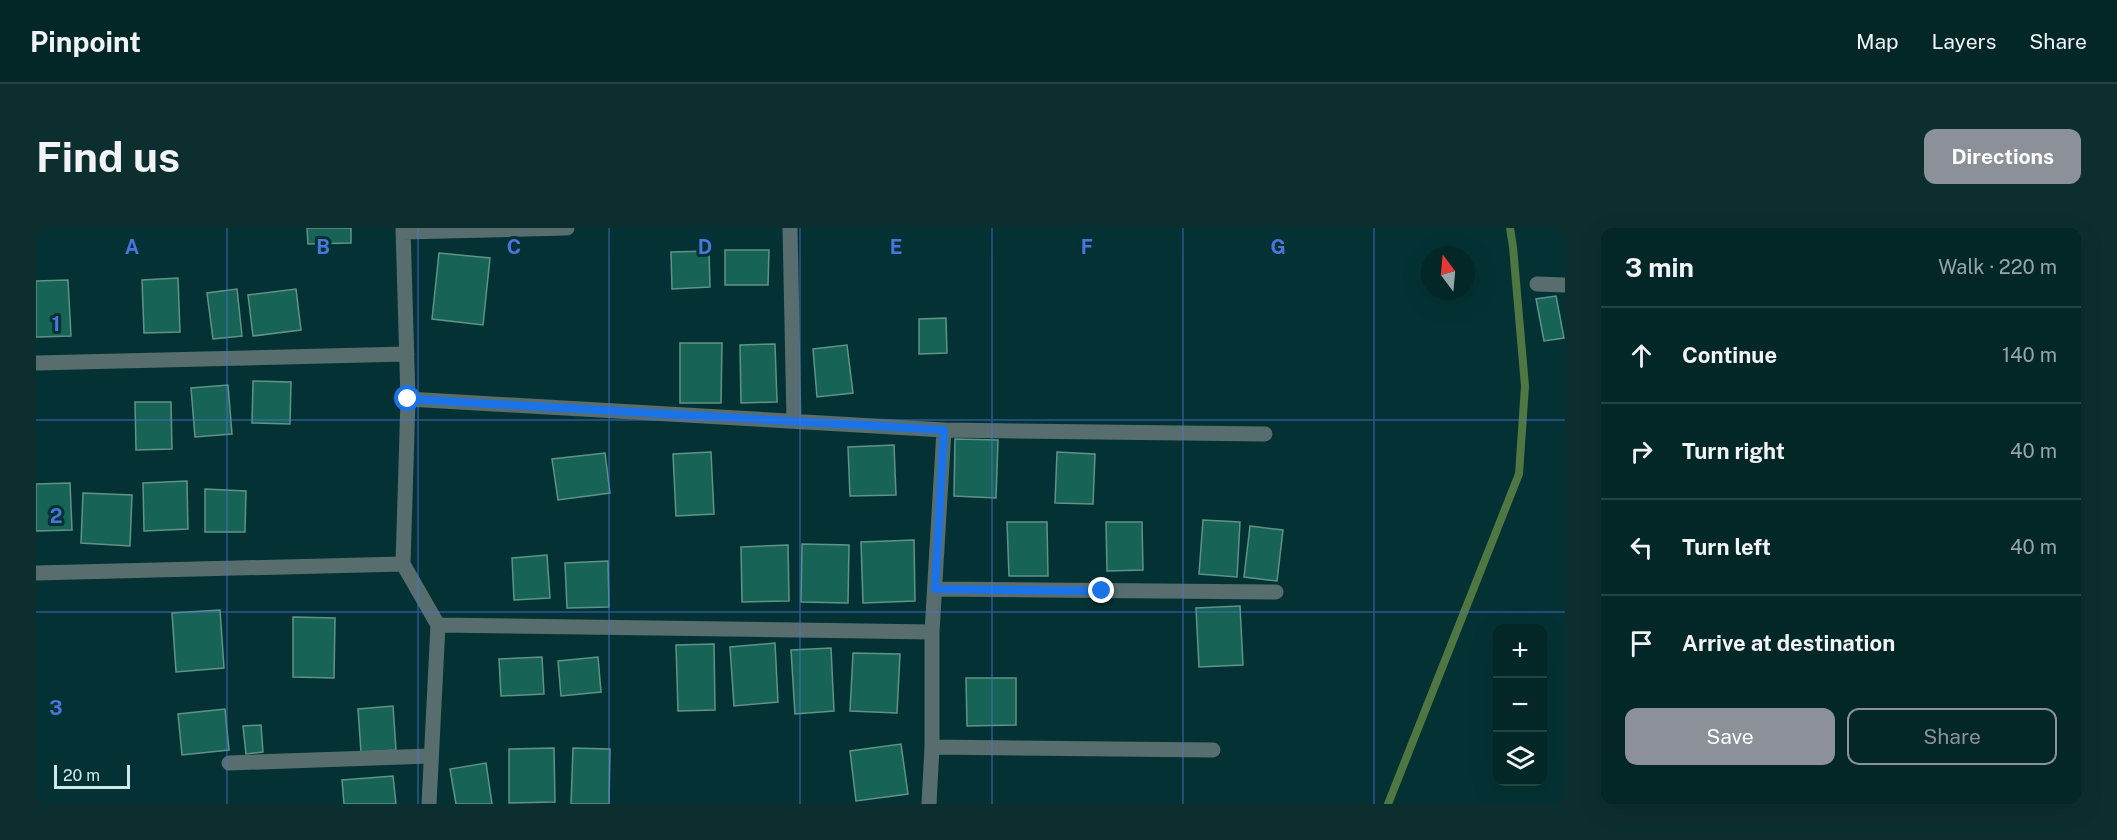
<!DOCTYPE html>
<meta charset="utf-8">
<style>
body{margin:0;font-family:"Public Sans",sans-serif;background:#0d2e2f;color:#f1f3f6}
.controls{position:absolute;right:18px;bottom:18px;display:grid;overflow:hidden;border-radius:12px;box-shadow:0 6px 24px #0002}
.controls button{width:54px;height:54px;display:grid;place-items:center;padding:0;border:0;border-bottom:2px solid #244344;background:#032627;color:#f1f3f6;font:30px sans-serif}
.compass{position:absolute;left:1385px;top:18px;width:54px;height:54px;border-radius:50%;background:#032627;box-shadow:0 6px 24px #0002;rotate:344deg}
.scale{position:absolute;left:18px;bottom:15px;width:76px;box-sizing:border-box;padding-left:6px;border:3px solid #cee9ea;border-top:0;font-size:16px;line-height:21px;white-space:nowrap;color:#cee9ea;-webkit-text-stroke:4px #043234;paint-order:stroke}
.stop{position:absolute;width:18px;height:18px;margin:-14px;border:4px solid #1a73e8;border-radius:50%;background:#fff}
.stop.end{background:#1a73e8;border-color:#fff;box-shadow:0 2px 6px #0008}
.list{margin:0;padding:0;list-style:none}
h2{display:flex;justify-content:space-between;align-items:center;height:78px;margin:0;padding:0 24px;font-size:26px}
h2 small{font-size:20px;font-weight:400;color:#97a5a7}
.list li{display:grid;grid-template-columns:39px 1fr auto;gap:18px;align-items:center;box-sizing:border-box;height:96px;padding:0 24px;border-top:2px solid #244344}
.list b{display:block;font-size:22px;white-space:nowrap}
.list em{font-size:20px;font-style:normal;color:#97a5a7}
.actions{display:flex;gap:12px;padding:18px 24px}
.actions a{flex:1;padding:14px 0;border:2px solid #8c9099;border-radius:12px;text-align:center;font-size:21px;color:#8c9099}
.actions .main{background:#8c9099;color:#fff}
.icon{flex:none;width:33px;height:33px;fill:none;stroke:currentColor;stroke-width:2;stroke-linecap:round;stroke-linejoin:round}
.map{position:relative;flex:none;width:1529px;height:576px;overflow:hidden;border-radius:12px}
header{display:flex;align-items:center;gap:36px;box-sizing:border-box;height:84px;padding:0 30px;background:#032627;border-bottom:2px solid #244344}
header strong{font-size:28px}
nav{display:flex;gap:33px;margin-inline-start:auto;font-size:21px}
.intro{display:flex;align-items:center;justify-content:space-between;box-sizing:border-box;height:144px;padding:0 36px}
h1{margin:0;font-size:42px}
.button{padding:15px 27px;border-radius:12px;background:#8c9099;color:#fff;font-size:21px;font-weight:700}
main{display:flex;gap:36px;padding:0 36px}
aside{flex:1;background:#032627;border-radius:12px;box-shadow:0 6px 24px #0002}
.map>svg:first-child{display:block}
.lines{fill:none;stroke-linecap:round;stroke-linejoin:round}
.stream{stroke:#4f7741;stroke-width:8}
.building{fill:#176356;stroke:#609387;stroke-width:1.5}
.minor{stroke:#576d6e;stroke-width:15}
.route{stroke:#1a73e8;stroke-width:8}
.grid{fill:none;stroke:#4975dc;stroke-width:1.5;stroke-opacity:0.55}
.grid-label{font-size:20px;text-anchor:middle;font-weight:bold;fill:#4975dc;stroke:#043234;stroke-width:6;stroke-linejoin:round;paint-order:stroke}
</style>
<header>
<strong>Pinpoint</strong>
<nav><a>Map</a><a>Layers</a><a>Share</a></nav>
</header>
<div class="intro"><h1>Find us</h1><a class="button">Directions</a></div>
<main>
<div class="map">
<svg width="1529" height="576" viewBox="0 0 1529 576">
<rect width="100%" height="100%" fill="#043234"/>
<g class="lines">
<path class="stream" d="M 1352,576 L 1483,246 L 1489,158 L 1477,19 L 1474,0"/>
</g>
<path class="building" d="M 271,0 L 315,0 L 315,15 L 272,16 Z
M 689,22 L 733,22 L 732,57 L 689,57 Z
M 673,23 L 674,59 L 636,61 L 635,24 Z
M 403,25 L 454,30 L 447,97 L 396,91 Z
M 142,50 L 144,104 L 108,105 L 106,52 Z
M 32,52 L 35,108 L 0,109 L 0,53 Z
M 201,61 L 206,108 L 177,111 L 171,65 Z
M 260,61 L 265,102 L 217,108 L 212,67 Z
M 1520,68 L 1528,110 L 1508,113 L 1500,71 Z
M 910,90 L 911,125 L 883,126 L 883,91 Z
M 644,115 L 686,115 L 685,175 L 644,175 Z
M 739,116 L 741,174 L 705,175 L 704,117 Z
M 811,117 L 817,165 L 781,169 L 777,121 Z
M 217,153 L 255,154 L 254,196 L 216,195 Z
M 192,157 L 196,206 L 159,209 L 155,160 Z
M 99,174 L 135,174 L 136,221 L 100,222 Z
M 919,211 L 962,212 L 960,270 L 918,268 Z
M 858,217 L 860,267 L 814,268 L 812,219 Z
M 675,224 L 678,286 L 640,288 L 637,226 Z
M 1021,224 L 1059,226 L 1057,276 L 1019,275 Z
M 569,225 L 574,265 L 522,272 L 516,231 Z
M 151,253 L 152,301 L 108,303 L 107,255 Z
M 34,255 L 36,302 L 0,303 L 0,256 Z
M 169,261 L 210,263 L 209,304 L 169,304 Z
M 47,265 L 96,267 L 94,318 L 45,315 Z
M 1167,292 L 1204,294 L 1201,349 L 1163,346 Z
M 971,294 L 1011,294 L 1012,348 L 973,348 Z
M 1070,294 L 1106,294 L 1107,342 L 1071,343 Z
M 1214,298 L 1247,302 L 1241,353 L 1208,349 Z
M 878,312 L 879,373 L 827,375 L 825,314 Z
M 766,316 L 813,317 L 812,375 L 765,374 Z
M 752,317 L 753,373 L 706,374 L 705,319 Z
M 511,327 L 514,370 L 478,372 L 476,330 Z
M 572,333 L 573,379 L 531,380 L 529,335 Z
M 1204,378 L 1207,437 L 1163,439 L 1160,380 Z
M 184,382 L 188,440 L 140,444 L 136,385 Z
M 257,389 L 299,390 L 298,450 L 257,449 Z
M 739,415 L 742,474 L 698,478 L 694,419 Z
M 678,416 L 679,482 L 642,483 L 640,417 Z
M 795,420 L 798,483 L 759,486 L 755,422 Z
M 817,425 L 864,426 L 861,485 L 814,483 Z
M 506,429 L 508,466 L 465,468 L 463,431 Z
M 562,429 L 565,464 L 525,468 L 522,433 Z
M 930,450 L 980,450 L 980,497 L 931,498 Z
M 357,478 L 360,522 L 325,524 L 322,481 Z
M 189,481 L 193,522 L 146,527 L 142,486 Z
M 225,497 L 227,524 L 210,526 L 207,498 Z
M 865,516 L 872,566 L 820,573 L 814,523 Z
M 518,520 L 519,574 L 473,575 L 473,521 Z
M 537,520 L 574,521 L 573,576 L 535,576 Z
M 450,535 L 456,576 L 420,576 L 414,541 Z
M 357,548 L 360,576 L 308,576 L 306,552 Z"/>
<g class="lines">
<path class="minor" d="M 754,0 L 758,192
M 367,4 L 531,0
M 1501,56 L 1529,57
M 0,135 L 371,126
M 372,171 L 908,202 L 1229,206
M 367,336 L 402,397 L 896,404
M 0,345 L 367,336 L 372,171 L 367,0
M 899,361 L 1240,364
M 896,519 L 1177,522
M 193,535 L 394,528
M 393,576 L 402,397
M 893,576 L 896,519 L 896,404 L 908,202"/>
</g>
<g class="lines">
<path class="route" d="M 372,171 L 908,202 L 899,361 L 1066,363"/>
</g>
<path class="grid" d="M 191,0 L 191,576M 382,0 L 382,576M 573,0 L 573,576M 764,0 L 764,576M 956,0 L 956,576M 1147,0 L 1147,576M 1338,0 L 1338,576M 0,192 L 1529,192M 0,384 L 1529,384"/>
<g class="grid-label">
<text x="96" y="26">A</text>
<text x="287" y="26">B</text>
<text x="478" y="26">C</text>
<text x="669" y="26">D</text>
<text x="860" y="26">E</text>
<text x="1051" y="26">F</text>
<text x="1242" y="26">G</text>
<text x="20" y="103">1</text>
<text x="20" y="295">2</text>
<text x="20" y="487">3</text>
</g>
</svg>
<div class="controls">
<button>+</button>
<button>−</button>
<button><svg class="icon" aria-label="layers" viewBox="0 0 24 24"><path d="M12 4l9 5-9 5-9-5zM3 14l9 5 9-5"/></svg></button>
</div>
<svg class="compass" viewBox="-18 -18 36 36"><path d="M0-13l5 13h-10z" fill="#e53935"/><path d="M0 13l5-13h-10z" fill="#97a5a7"/></svg>
<div class="scale">20 m</div>
<div class="stop" style="left:372px;top:171px"></div>
<div class="stop end" style="left:1066px;top:363px"></div>
</div>
<aside>
<h2>3 min<small>Walk · 220 m</small></h2>
<ul class="list">
<li><svg class="icon" aria-label="ahead" viewBox="0 0 24 24"><path d="M12 20V5M6 11l6-6 6 6"/></svg><div><b>Continue</b></div><em>140 m</em></li>
<li><svg class="icon" aria-label="right" viewBox="0 0 24 24"><path d="M7 20v-9h11M14 6l5 5-5 5"/></svg><div><b>Turn right</b></div><em>40 m</em></li>
<li><svg class="icon" aria-label="left" viewBox="0 0 24 24"><path d="M17 20v-9H6M10 6l-5 5 5 5"/></svg><div><b>Turn left</b></div><em>40 m</em></li>
<li><svg class="icon" aria-label="arrive" viewBox="0 0 24 24"><path d="M6 21V4h12l-3 4 3 4H6"/></svg><div><b>Arrive at destination</b></div></li>
</ul>
<div class="actions"><a class="main">Save</a><a>Share</a></div>
</aside>
</main>
